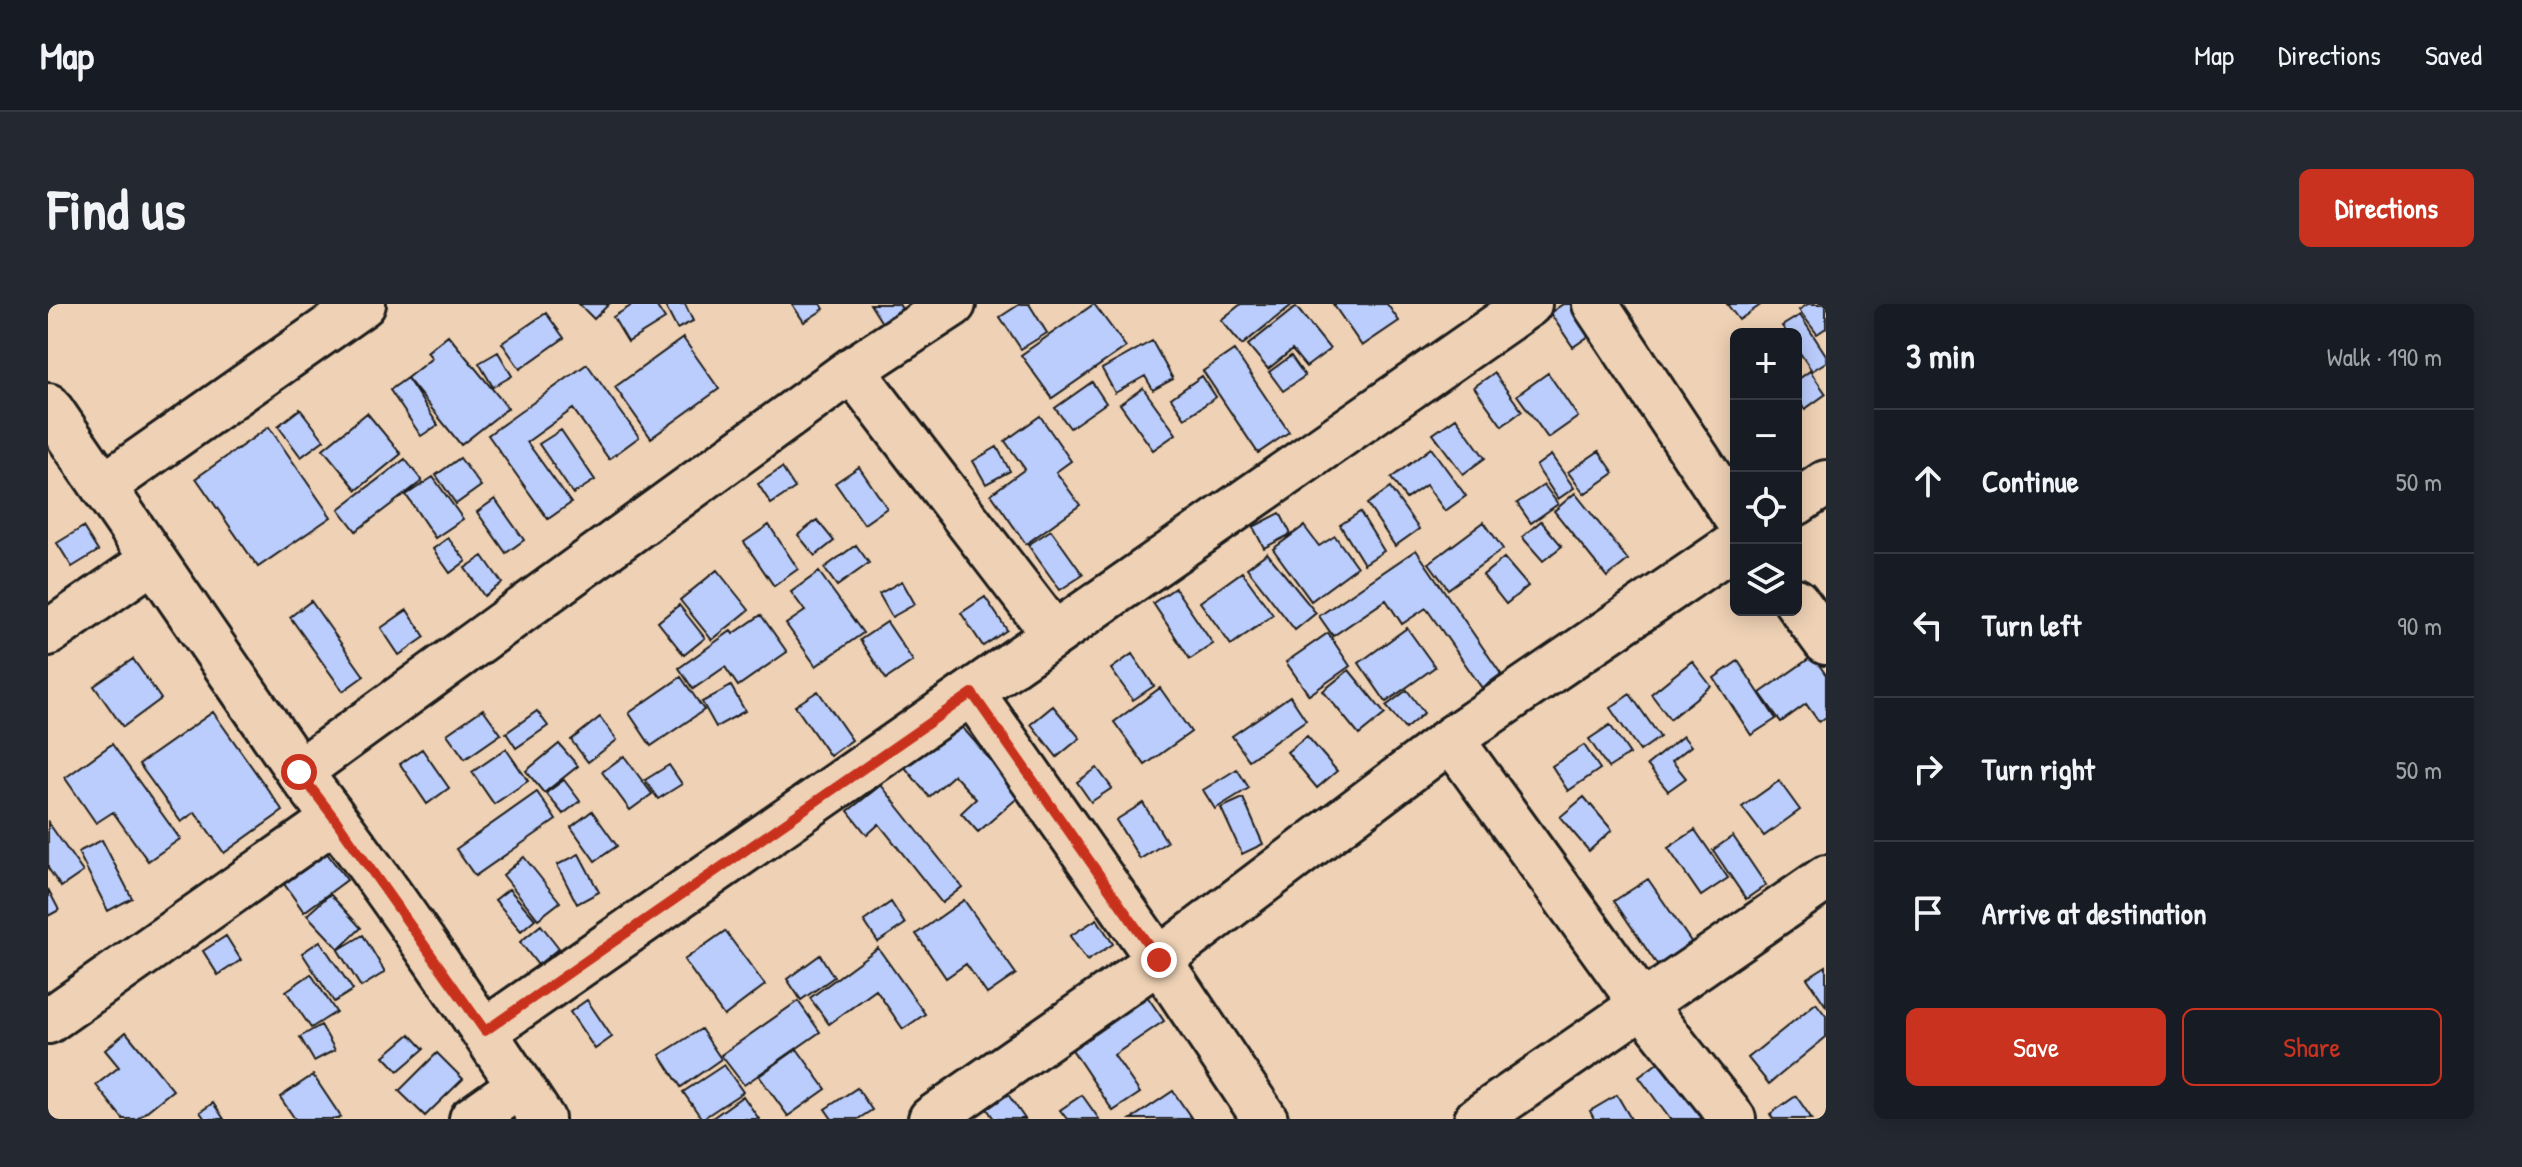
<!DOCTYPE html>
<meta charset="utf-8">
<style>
body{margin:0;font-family:"Patrick Hand",sans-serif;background:#242831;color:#f1f3f6}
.controls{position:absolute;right:24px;top:24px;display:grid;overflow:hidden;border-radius:12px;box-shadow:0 4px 20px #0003}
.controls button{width:72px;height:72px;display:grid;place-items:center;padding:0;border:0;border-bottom:2px solid #363941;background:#171b24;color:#f1f3f6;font:40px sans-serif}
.stop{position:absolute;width:24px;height:24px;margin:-18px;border:6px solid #c8321e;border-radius:50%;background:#fff}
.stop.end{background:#c8321e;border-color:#fff;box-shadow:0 2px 8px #0008}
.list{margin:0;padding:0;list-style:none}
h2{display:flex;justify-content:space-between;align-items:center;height:104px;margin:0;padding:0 32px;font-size:34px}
h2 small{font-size:26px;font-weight:400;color:#9ea1a6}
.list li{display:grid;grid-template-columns:52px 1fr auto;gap:24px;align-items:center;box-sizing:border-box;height:144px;padding:0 32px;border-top:2px solid #363941}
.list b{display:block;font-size:30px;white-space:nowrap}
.list em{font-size:26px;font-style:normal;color:#9ea1a6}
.actions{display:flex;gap:16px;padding:24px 32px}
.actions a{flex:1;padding:18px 0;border:2px solid #c8321e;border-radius:12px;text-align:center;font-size:28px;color:#c8321e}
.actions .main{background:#c8321e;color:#fff}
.icon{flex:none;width:44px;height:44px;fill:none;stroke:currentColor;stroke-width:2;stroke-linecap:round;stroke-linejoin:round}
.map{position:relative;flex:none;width:1778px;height:815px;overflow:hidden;border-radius:12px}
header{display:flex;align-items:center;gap:48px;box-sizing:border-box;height:112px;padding:0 40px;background:#171b24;border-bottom:2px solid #363941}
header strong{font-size:38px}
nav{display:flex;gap:44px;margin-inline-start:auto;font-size:28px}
.intro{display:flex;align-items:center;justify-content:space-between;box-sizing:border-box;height:192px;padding:0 48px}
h1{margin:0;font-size:56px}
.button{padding:20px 36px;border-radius:12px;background:#c8321e;color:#fff;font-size:28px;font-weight:700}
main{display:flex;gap:48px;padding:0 48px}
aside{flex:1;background:#171b24;border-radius:12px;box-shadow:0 4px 20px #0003}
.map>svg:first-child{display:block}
.building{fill:#bbcdfd;stroke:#1c1c1c;stroke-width:2}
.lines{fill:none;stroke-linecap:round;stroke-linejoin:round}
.minor-casing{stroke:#1c1c1c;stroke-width:50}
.minor{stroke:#efd2b5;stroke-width:44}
.route{stroke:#c8321e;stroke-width:10}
</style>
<header>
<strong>Map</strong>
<nav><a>Map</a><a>Directions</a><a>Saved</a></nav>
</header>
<div class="intro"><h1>Find us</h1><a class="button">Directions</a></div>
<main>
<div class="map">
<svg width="1778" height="815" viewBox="0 0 1778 815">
<rect width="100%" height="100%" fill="#efd2b5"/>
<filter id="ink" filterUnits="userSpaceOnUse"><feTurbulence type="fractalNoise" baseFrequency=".0125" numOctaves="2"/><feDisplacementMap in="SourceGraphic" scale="16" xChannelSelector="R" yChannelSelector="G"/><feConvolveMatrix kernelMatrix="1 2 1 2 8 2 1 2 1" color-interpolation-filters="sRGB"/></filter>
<g filter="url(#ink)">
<path class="building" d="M 531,0 L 561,0 L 546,15 Z
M 586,0 L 607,0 L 617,15 L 580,38 L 565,13 Z
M 616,0 L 637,0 L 645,17 L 629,25 Z
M 744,0 L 773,0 L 776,5 L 756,18 Z
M 822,0 L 851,0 L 855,7 L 834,19 Z
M 972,0 L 981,0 L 999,29 L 973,45 L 952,13 Z
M 1046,0 L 1078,43 L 1004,94 L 973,51 Z
M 1193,0 L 1245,0 L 1194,41 L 1173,16 Z
M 1285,0 L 1339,0 L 1351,17 L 1314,42 Z
M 1515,0 L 1538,0 L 1554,23 L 1525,43 L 1502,9 Z
M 1679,0 L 1714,0 L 1691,16 Z
M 1760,0 L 1778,0 L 1778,24 L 1769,30 L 1751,6 Z
M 1248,3 L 1282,45 L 1258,63 L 1244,46 L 1220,65 L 1200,41 Z
M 498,9 L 516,34 L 472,65 L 454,39 Z
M 1752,11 L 1778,51 L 1778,58 L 1764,67 L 1748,43 L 1748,30 L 1740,30 L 1734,22 Z
M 400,31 L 460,104 L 413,141 L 359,74 L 384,54 L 379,48 Z
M 635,34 L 671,85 L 603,134 L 567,83 Z
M 1104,37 L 1125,75 L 1105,86 L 1097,72 L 1067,89 L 1054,65 Z
M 1186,46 L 1241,128 L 1210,149 L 1155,67 Z
M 450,48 L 464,72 L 445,83 L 431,59 Z
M 1243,52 L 1257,72 L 1235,87 L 1221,68 Z
M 539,60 L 591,133 L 561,155 L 525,105 L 479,138 L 523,199 L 500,215 L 440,131 Z
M 1762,67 L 1778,90 L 1757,105 L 1748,93 L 1748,77 Z
M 1446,69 L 1474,107 L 1454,122 L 1426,83 Z
M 1500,69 L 1530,113 L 1500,134 L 1469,91 Z
M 1154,72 L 1168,93 L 1137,114 L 1123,94 Z
M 359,74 L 390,121 L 373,132 L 342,86 Z
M 1044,78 L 1058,99 L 1022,124 L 1007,104 Z
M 1095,84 L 1128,130 L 1105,146 L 1072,100 Z
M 252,105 L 276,136 L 253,153 L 230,122 Z
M 319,109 L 353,150 L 309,186 L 275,145 Z
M 992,112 L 1023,157 L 1008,168 L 1032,201 L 978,240 L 943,190 L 977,165 L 957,137 Z
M 1408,114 L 1437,154 L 1415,170 L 1385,130 Z
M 221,123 L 283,213 L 210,263 L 148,174 Z
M 513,126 L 547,176 L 525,190 L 491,140 Z
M 949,143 L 962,167 L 938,180 L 925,157 Z
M 1383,144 L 1418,192 L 1397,207 L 1378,181 L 1358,195 L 1343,174 Z
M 1551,147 L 1566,169 L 1536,190 L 1520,168 Z
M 1503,151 L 1526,184 L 1510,195 L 1488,162 Z
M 412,154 L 433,182 L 408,200 L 388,171 Z
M 357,155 L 374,177 L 308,227 L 291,205 Z
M 811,163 L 839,204 L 816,220 L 787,179 Z
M 734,164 L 747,184 L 723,200 L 710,180 Z
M 385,173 L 415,215 L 387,234 L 358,191 Z
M 1496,181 L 1510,200 L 1483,219 L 1469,199 Z
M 1342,184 L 1371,225 L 1347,242 L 1319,200 Z
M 1527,189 L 1580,256 L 1559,273 L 1506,207 Z
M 447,195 L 476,236 L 458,249 L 429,208 Z
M 1312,208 L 1336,247 L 1316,260 L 1292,221 Z
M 1232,209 L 1243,230 L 1216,244 L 1205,223 Z
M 769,216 L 786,237 L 767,252 L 750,231 Z
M 1493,217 L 1514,242 L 1495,257 L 1474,233 Z
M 1436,218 L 1455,245 L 1400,285 L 1381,259 Z
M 721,221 L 750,265 L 726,282 L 696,238 Z
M 1256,222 L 1271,242 L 1287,232 L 1309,263 L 1263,297 L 1225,245 Z
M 35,223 L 50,247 L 24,263 L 9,239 Z
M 1003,226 L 1035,271 L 1012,286 L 980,241 Z
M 400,234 L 418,257 L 402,269 L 385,245 Z
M 808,241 L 821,259 L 789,282 L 776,264 Z
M 1368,246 L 1453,370 L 1434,384 L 1378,304 L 1354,320 L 1338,296 L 1285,332 L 1271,312 Z
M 1219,249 L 1268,309 L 1247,326 L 1199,264 Z
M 435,252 L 454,279 L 436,292 L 417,264 Z
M 1456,254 L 1480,282 L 1458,300 L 1435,271 Z
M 669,266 L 701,306 L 664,336 L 632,296 Z
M 771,268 L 815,329 L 768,362 L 738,320 L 757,307 L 743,288 Z
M 1194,268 L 1225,311 L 1183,341 L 1152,298 Z
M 854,277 L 867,300 L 844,313 L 831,290 Z
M 1127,284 L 1165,340 L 1142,355 L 1105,299 Z
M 937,293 L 959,326 L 935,342 L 913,309 Z
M 263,297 L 316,372 L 295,387 L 242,313 Z
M 631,301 L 657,334 L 636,351 L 610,318 Z
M 359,306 L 377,333 L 351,351 L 333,324 Z
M 713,311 L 739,348 L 690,382 L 677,363 L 645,385 L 631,364 L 683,327 L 685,330 Z
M 839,318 L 865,357 L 838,375 L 812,336 Z
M 1359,324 L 1387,363 L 1338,398 L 1311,359 Z
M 1280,329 L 1302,362 L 1261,391 L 1238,358 Z
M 1084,350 L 1106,382 L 1085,396 L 1063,365 Z
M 1765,352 L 1778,371 L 1778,413 L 1771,418 L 1758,400 L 1733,418 L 1712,389 Z
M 85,355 L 113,395 L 75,423 L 46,382 Z
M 1644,357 L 1663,382 L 1622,415 L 1603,390 Z
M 1690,357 L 1728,415 L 1703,431 L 1666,374 Z
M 1301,366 L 1337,410 L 1311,431 L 1275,387 Z
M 633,373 L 656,406 L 603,442 L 581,409 Z
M 683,382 L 697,407 L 668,423 L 654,398 Z
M 1112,384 L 1143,428 L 1097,461 L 1066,418 Z
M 1359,386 L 1376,409 L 1357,425 L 1338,402 Z
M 770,387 L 804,436 L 782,452 L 747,402 Z
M 1582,390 L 1612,433 L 1592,447 L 1562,404 Z
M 1242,392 L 1258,416 L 1201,456 L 1184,432 Z
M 1005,402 L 1032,434 L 1009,453 L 983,420 Z
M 435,405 L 453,430 L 417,455 L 399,430 Z
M 489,407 L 500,422 L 468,444 L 458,429 Z
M 165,408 L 235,507 L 176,549 L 147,508 L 133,518 L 91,460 Z
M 552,413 L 569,436 L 540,458 L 523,436 Z
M 908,416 L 973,491 L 930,528 L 913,509 L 928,495 L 906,471 L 881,493 L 855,461 Z
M 1562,421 L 1582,450 L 1560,464 L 1541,435 Z
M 1259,432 L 1289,467 L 1269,484 L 1239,448 Z
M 1635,432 L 1643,442 L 1624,457 L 1638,474 L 1620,487 L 1599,461 Z
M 64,440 L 132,535 L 100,557 L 65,508 L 48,519 L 17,474 Z
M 511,440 L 530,462 L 496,489 L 478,467 Z
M 1536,441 L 1552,465 L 1520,487 L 1504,462 Z
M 374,445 L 401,484 L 379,500 L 352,460 Z
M 458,445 L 480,477 L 446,500 L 424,468 Z
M 576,452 L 604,490 L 582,506 L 554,468 Z
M 621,461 L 634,480 L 610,495 L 597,476 Z
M 1049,464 L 1064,484 L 1043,498 L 1029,478 Z
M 1189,465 L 1201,484 L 1167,505 L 1155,486 Z
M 516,476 L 532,497 L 515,510 L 498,489 Z
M 1731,477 L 1752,506 L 1716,532 L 1694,503 Z
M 833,481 L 914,583 L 894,599 L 831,520 L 819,531 L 800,507 Z
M 489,488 L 508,516 L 427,572 L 408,545 Z
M 1536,493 L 1564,526 L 1541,547 L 1512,513 Z
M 1195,494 L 1215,540 L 1194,550 L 1173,504 Z
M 1095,499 L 1119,538 L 1092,555 L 1068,516 Z
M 544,507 L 569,542 L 547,557 L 523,523 Z
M 0,518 L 35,568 L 13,583 L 0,564 Z
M 1647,526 L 1680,574 L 1653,592 L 1620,544 Z
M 1685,532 L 1718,581 L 1698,595 L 1665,546 Z
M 54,536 L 84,594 L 60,607 L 30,548 Z
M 272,540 L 299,576 L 256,608 L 229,570 Z
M 531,550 L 551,588 L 529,600 L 509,561 Z
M 476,553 L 512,598 L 490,615 L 455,571 Z
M 1600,575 L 1648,645 L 1614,668 L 1566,597 Z
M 0,585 L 11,606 L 0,612 Z
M 461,585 L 487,615 L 473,627 L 447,596 Z
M 282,590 L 313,624 L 291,645 L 259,611 Z
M 916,596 L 968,670 L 939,690 L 918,660 L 898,674 L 868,630 Z
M 843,598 L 857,620 L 830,638 L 816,617 Z
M 1049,615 L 1065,640 L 1039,657 L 1022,632 Z
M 493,621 L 511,644 L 490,661 L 472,638 Z
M 677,627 L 717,681 L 676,712 L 636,656 Z
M 315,631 L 337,668 L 313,683 L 290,646 Z
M 178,632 L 193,656 L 170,671 L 155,647 Z
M 272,637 L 305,686 L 286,698 L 254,649 Z
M 830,644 L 877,710 L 855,725 L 828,686 L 781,720 L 762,694 Z
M 772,651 L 786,673 L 753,696 L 739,675 Z
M 1778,662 L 1778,702 L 1759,674 Z
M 263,670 L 288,708 L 263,724 L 238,687 Z
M 1099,692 L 1116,717 L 1066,751 L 1092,789 L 1065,807 L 1023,744 Z
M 539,696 L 564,733 L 547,745 L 522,708 Z
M 750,697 L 772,728 L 696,781 L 673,751 Z
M 1768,699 L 1778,712 L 1778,733 L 1721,780 L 1700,754 Z
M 273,721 L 287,746 L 266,757 L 252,733 Z
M 653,725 L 673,755 L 633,783 L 612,751 Z
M 78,728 L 125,786 L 89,815 L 75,815 L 48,781 L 71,763 L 57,746 Z
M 362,730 L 376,745 L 350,767 L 336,752 Z
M 749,745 L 778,785 L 740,812 L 711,772 Z
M 389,749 L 415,775 L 377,812 L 351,787 Z
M 1615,755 L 1659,815 L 1622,815 L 1591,773 Z
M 676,761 L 695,788 L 654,815 L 635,788 Z
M 265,771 L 293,813 L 290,815 L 247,815 L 232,793 Z
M 809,784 L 824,806 L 810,815 L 784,815 L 777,805 Z
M 1125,787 L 1144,815 L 1083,815 Z
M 959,789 L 977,815 L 946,815 L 938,803 Z
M 1034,791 L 1051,815 L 1019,815 L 1012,806 Z
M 1569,791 L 1583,815 L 1546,815 L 1542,807 Z
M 695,792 L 711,815 L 663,815 Z
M 1748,792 L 1764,815 L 1725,815 L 1722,810 Z
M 165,799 L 176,815 L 157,815 L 152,808 Z"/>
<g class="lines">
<defs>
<path id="minor" d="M 1547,0 L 1688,213
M 804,66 L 1006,330
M 0,102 L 251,468 C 338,580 416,697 494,815
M 56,182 L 315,0
M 1748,199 L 1778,179
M 1748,297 L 1778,338
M 0,329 L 105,256
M 924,389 L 1111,656 L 1217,815
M 1403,435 L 1594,700 L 1685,815
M 251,468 L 804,66 L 905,0
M 0,717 L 287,515
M 437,727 L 1481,0
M 424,815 L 472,781
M 883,815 L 1111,656 L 1403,435 L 1688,240
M 1429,815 L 1778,574"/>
</defs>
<use href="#minor" class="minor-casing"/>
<use href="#minor" class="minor"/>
</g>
</g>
<g class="lines" filter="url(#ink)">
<path class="route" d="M 251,468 L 287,515 L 437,727 L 924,389 L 1111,656"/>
</g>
</svg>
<div class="controls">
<button>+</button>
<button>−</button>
<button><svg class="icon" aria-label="locate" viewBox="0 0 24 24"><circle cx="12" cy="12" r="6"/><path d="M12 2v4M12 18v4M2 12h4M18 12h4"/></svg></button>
<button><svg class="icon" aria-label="layers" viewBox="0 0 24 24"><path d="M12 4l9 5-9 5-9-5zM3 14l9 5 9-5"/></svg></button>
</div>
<div class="stop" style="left:251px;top:468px"></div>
<div class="stop end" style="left:1111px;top:656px"></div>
</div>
<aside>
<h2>3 min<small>Walk · 190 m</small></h2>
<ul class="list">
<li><svg class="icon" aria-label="ahead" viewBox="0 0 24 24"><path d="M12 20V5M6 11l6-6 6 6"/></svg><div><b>Continue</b></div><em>50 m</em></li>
<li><svg class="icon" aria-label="left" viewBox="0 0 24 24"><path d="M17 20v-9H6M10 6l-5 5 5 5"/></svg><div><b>Turn left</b></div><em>90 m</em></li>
<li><svg class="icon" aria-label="right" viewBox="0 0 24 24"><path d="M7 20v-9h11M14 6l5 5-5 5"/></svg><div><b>Turn right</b></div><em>50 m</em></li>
<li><svg class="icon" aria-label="arrive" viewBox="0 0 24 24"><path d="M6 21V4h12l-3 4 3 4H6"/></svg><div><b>Arrive at destination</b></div></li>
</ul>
<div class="actions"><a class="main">Save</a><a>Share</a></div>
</aside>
</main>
